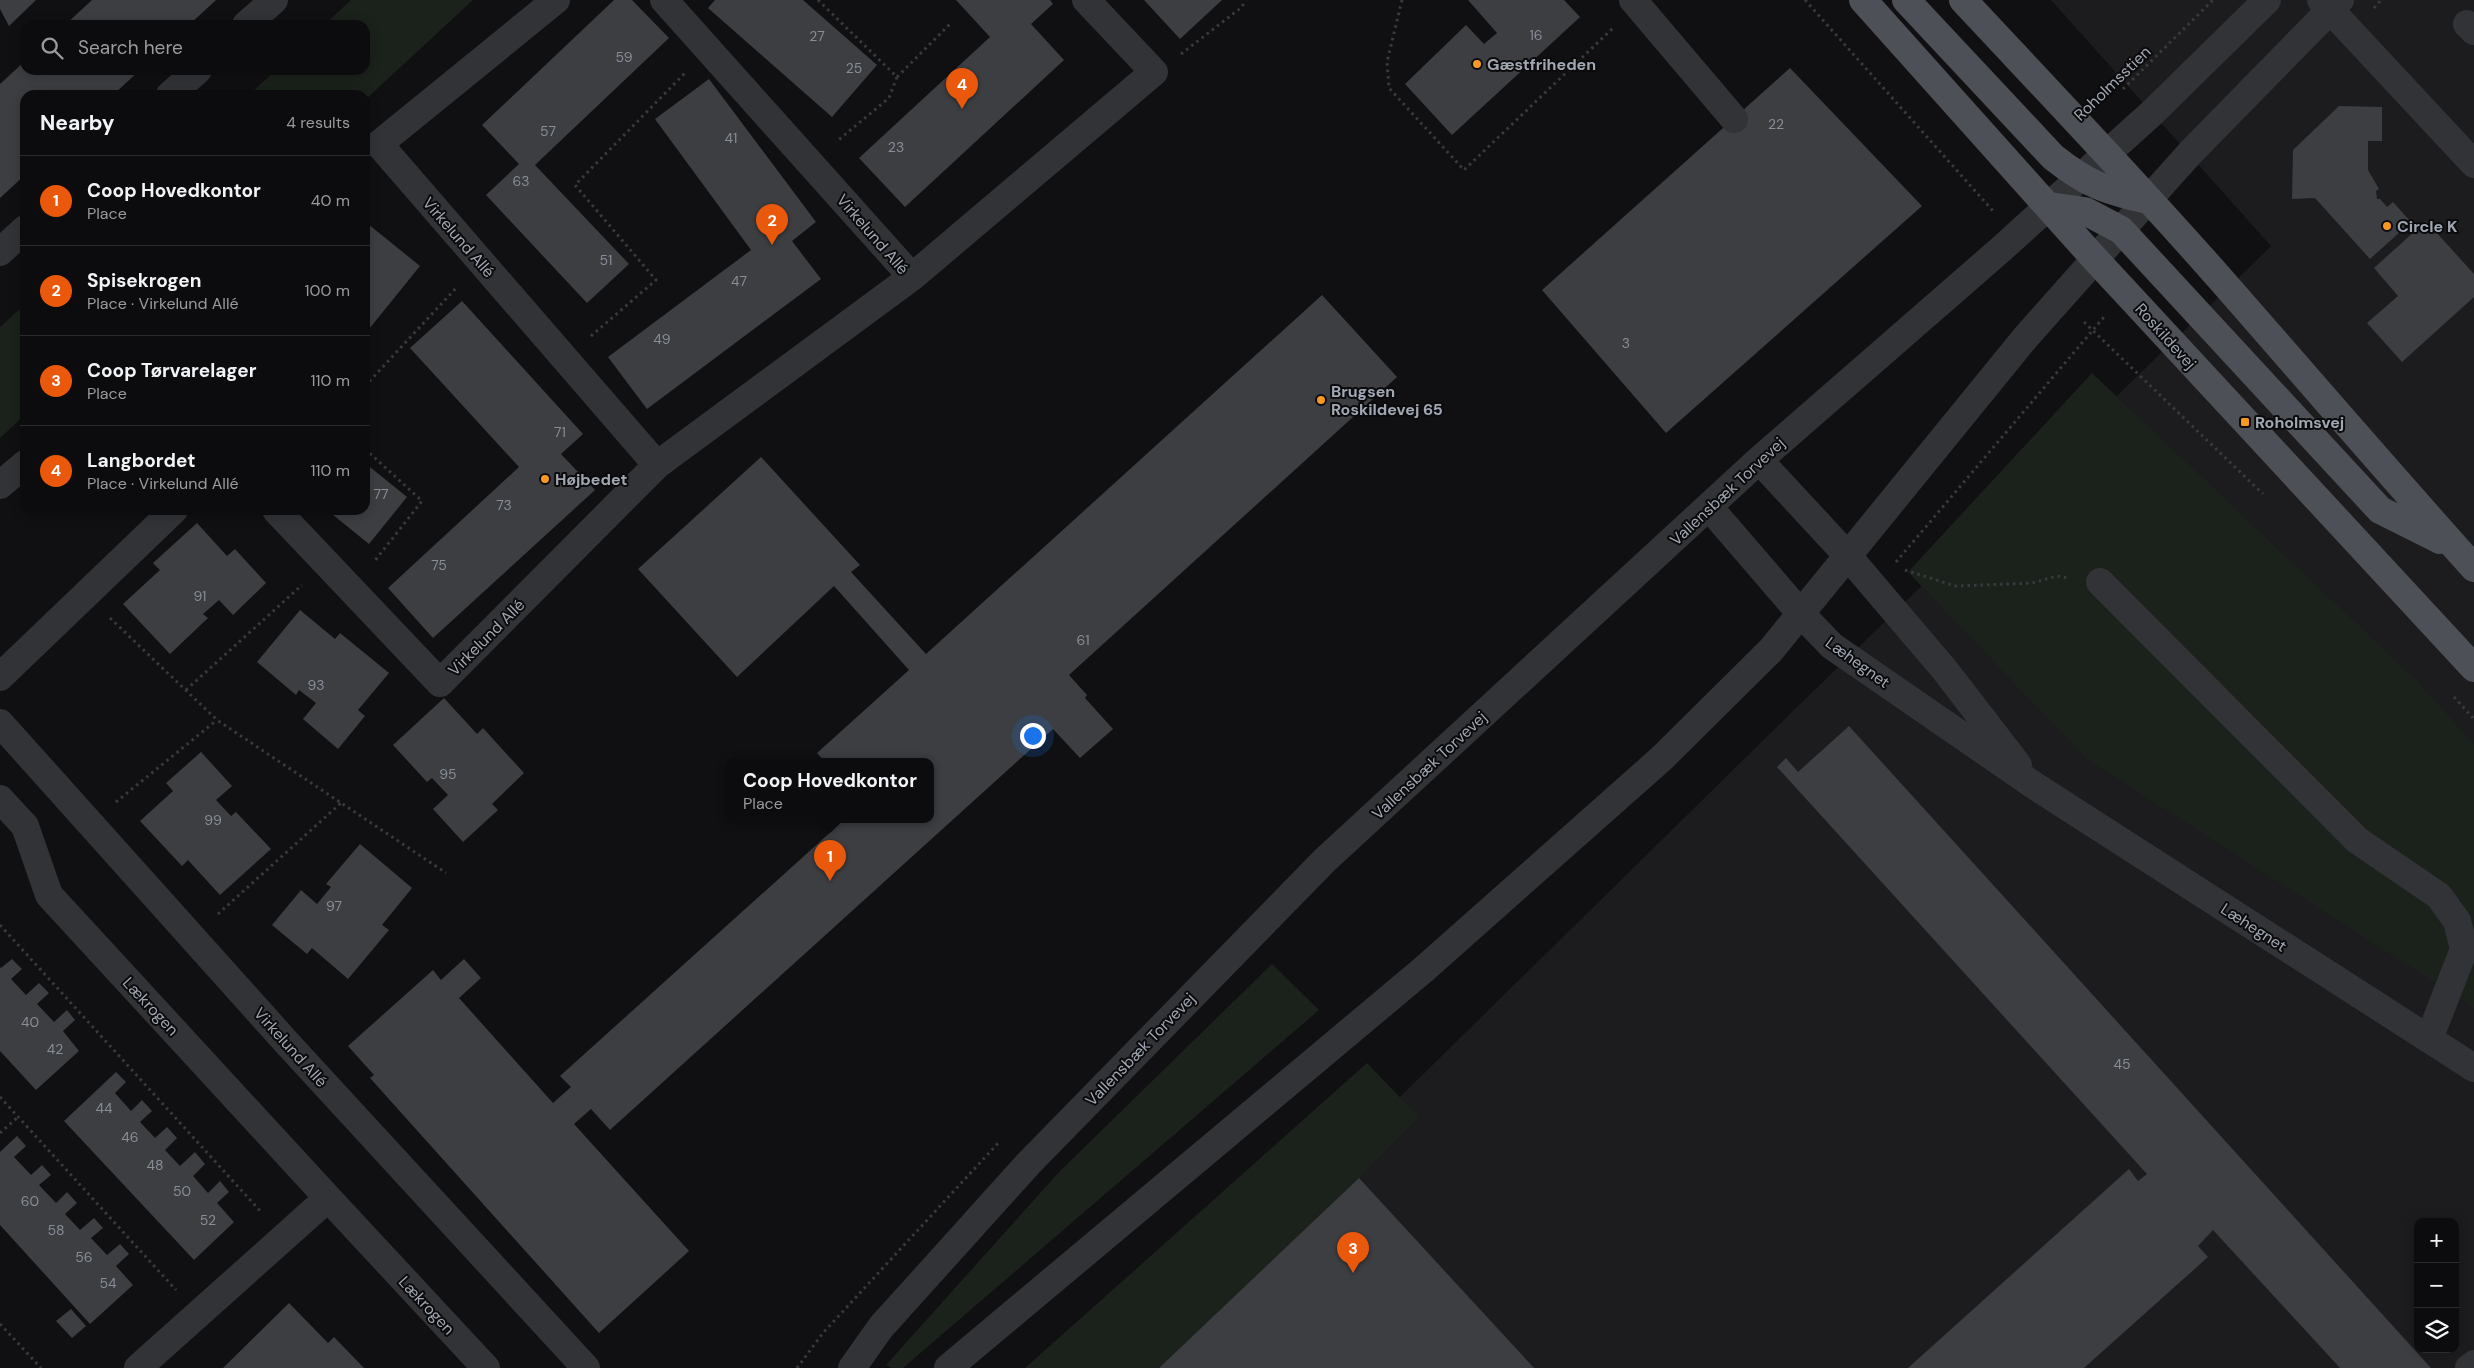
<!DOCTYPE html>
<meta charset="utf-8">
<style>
body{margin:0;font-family:"DM Sans",sans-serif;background:#151517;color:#f1f3f6}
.controls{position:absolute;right:15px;bottom:15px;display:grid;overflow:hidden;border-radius:10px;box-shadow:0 2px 12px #0003}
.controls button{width:45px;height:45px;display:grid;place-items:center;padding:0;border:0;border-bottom:1px solid #2c2c2e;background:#0c0c0e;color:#f1f3f6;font:25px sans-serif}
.you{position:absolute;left:1032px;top:735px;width:18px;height:18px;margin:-12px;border:4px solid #fff;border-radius:50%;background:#1a73e8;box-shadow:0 0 0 8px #1a73e833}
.badge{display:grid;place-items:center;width:32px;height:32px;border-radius:50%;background:#ea580c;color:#fff;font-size:16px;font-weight:700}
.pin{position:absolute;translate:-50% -41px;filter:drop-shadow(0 1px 2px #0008)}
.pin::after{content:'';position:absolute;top:26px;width:18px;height:15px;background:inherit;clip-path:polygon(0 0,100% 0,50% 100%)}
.popup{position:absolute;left:726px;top:758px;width:208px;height:65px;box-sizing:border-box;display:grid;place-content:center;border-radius:10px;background:#0c0c0e;filter:drop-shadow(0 1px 4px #0005);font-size:16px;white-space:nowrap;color:#9a9b9e}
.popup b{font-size:19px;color:#f1f3f6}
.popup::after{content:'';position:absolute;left:50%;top:100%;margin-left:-10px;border:10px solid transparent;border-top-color:#0c0c0e}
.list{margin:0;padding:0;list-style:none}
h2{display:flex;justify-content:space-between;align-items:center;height:65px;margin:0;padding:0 20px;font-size:21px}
h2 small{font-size:16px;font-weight:400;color:#9a9b9e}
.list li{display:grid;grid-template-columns:32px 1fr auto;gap:15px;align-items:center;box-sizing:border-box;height:90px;padding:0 20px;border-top:1px solid #2c2c2e}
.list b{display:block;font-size:19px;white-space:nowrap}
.list p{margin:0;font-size:16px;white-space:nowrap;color:#9a9b9e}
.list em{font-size:16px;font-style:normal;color:#9a9b9e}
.icon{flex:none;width:28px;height:28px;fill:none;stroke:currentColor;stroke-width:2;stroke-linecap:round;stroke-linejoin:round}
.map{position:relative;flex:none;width:2474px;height:1368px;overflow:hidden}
.search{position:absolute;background:#0c0c0e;box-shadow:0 2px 12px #0003;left:20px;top:20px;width:350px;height:55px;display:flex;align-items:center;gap:12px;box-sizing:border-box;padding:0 18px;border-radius:15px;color:#9a9b9e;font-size:19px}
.panel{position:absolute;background:#0c0c0e;box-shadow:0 2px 12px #0003;left:20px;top:90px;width:350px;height:425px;border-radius:15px}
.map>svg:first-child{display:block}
.built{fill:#1c1c1f;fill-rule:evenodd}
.green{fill:#1a221b}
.building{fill:#3c3e42}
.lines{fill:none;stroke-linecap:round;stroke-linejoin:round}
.path{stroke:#373a3e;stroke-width:3;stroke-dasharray:2.5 4;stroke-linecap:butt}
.minor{stroke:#313337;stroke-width:28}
.major{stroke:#4d5056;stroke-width:28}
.poi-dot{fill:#f99821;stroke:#0b0b0d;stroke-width:2}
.labels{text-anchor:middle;stroke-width:4;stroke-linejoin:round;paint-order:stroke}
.number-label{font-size:14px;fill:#888e97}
.poi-label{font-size:16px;font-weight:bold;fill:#a1a8b3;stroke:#0b0b0d;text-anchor:start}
.street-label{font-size:16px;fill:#a1a8b3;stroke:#0b0b0d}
</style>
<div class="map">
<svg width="2474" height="1368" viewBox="0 0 2474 1368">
<rect width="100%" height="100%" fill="#101012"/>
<path class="built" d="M 2051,0 L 2474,0 L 2474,1368 L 1124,1368 L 1795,709 L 2271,246 ZM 2418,1222 L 2455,1222 L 2455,1349 L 2418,1349 Z"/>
<path class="green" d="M 351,0 L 473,0 L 365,100 L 365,95 L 249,95 L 276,70 L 365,70 L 365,25 L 324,25 Z
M 25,304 L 25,415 L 0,438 L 0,327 Z
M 2092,373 L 2417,681 L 2474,744 L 2474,1008 L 2087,759 L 1908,572 Z
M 1272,964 L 1319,1010 L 903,1368 L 892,1368 L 886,1365 L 1059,1172 Z
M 1367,1063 L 1419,1117 L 1359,1178 L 1159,1368 L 1025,1368 Z"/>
<path class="building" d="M 0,0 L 36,0 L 9,26 L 0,9 Z
M 92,0 L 216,0 L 189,25 L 65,25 Z
M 614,0 L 632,0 L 669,38 L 535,165 L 629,264 L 587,303 L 486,195 L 519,164 L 482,125 Z
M 715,0 L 803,0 L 877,65 L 832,117 L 708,8 Z
M 956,0 L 1050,0 L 1053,4 L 1031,24 L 1064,60 L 905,207 L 859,158 L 990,37 Z
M 1144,0 L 1222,0 L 1180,39 Z
M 1468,0 L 1564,0 L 1580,17 L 1452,135 L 1405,84 L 1466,25 L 1484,44 L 1497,33 Z
M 25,61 L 25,70 L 140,70 L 113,95 L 25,95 L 25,175 L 0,198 L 0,84 Z
M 1790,68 L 1922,206 L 1666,433 L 1542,290 Z
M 709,79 L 816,222 L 792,241 L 821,279 L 647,409 L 608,357 L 751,250 L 655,119 Z
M 2339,106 L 2382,107 L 2382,141 L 2368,141 L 2368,170 L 2379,189 L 2376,191 L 2377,199 L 2380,199 L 2387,207 L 2393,202 L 2411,222 L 2370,259 L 2315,198 L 2292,199 L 2293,150 Z
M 2426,221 L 2474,274 L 2474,297 L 2402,362 L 2367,323 L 2398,296 L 2374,268 Z
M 368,224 L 420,266 L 365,334 L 365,228 Z
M 1322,295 L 1397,377 L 1069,675 L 1087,695 L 1085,698 L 1113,729 L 1080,758 L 1053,729 L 610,1130 L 591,1109 L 574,1124 L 689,1251 L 599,1333 L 370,1078 L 374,1075 L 348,1046 L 433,970 L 441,980 L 464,959 L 481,978 L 459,998 L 553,1103 L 571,1087 L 560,1076 L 844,820 L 930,820 L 930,762 L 825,762 L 817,753 L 909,670 L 834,586 L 737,677 L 638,569 L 761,457 L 860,565 L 851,572 L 926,654 Z
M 462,301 L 583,434 L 561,454 L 595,490 L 433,638 L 388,588 L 519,467 L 410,348 Z
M 365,463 L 407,497 L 369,544 L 327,510 L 365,510 Z
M 197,523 L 227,556 L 235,549 L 266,583 L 233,615 L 219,600 L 203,614 L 208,618 L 170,654 L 123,604 L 160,570 L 153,563 Z
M 300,610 L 335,639 L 340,633 L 389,673 L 358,710 L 365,716 L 338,749 L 303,719 L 316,703 L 299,690 L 296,695 L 257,662 Z
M 444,698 L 477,734 L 483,728 L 524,773 L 492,804 L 498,810 L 463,842 L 433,809 L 448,795 L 432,778 L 427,782 L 393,745 Z
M 1849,726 L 2431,1368 L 2340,1368 L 2213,1230 L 2198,1246 L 2208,1257 L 2084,1368 L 1908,1368 L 2129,1169 L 2138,1181 L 2147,1174 L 1777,767 L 1786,758 L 1798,772 Z
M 201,752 L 232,786 L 216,800 L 231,816 L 236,812 L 271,849 L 220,895 L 188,860 L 182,866 L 140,821 L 173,791 L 166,783 Z
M 360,844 L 412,888 L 382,925 L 389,930 L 348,979 L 312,948 L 307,954 L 272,925 L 301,890 L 317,904 L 331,887 L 326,884 Z
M 12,959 L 22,969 L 11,979 L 26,995 L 39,983 L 49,993 L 37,1004 L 54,1022 L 67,1010 L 75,1020 L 63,1031 L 79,1051 L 36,1090 L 0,1051 L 0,967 L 1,968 Z
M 116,1072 L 126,1082 L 115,1093 L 131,1111 L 142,1100 L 152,1111 L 140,1122 L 155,1138 L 167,1127 L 177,1138 L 165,1150 L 180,1166 L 195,1152 L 205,1164 L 193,1176 L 208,1193 L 220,1181 L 229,1192 L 217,1203 L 234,1222 L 194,1260 L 64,1121 Z
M 17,1136 L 26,1146 L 14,1157 L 31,1175 L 42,1165 L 51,1175 L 39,1185 L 56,1203 L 67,1192 L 77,1203 L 65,1214 L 80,1230 L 94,1218 L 103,1228 L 91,1238 L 107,1255 L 120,1244 L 129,1254 L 116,1266 L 133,1285 L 90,1324 L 0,1225 L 0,1152 Z
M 1359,1178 L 1534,1368 L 1159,1368 Z
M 289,1303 L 328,1343 L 334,1337 L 364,1368 L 223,1368 Z
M 71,1309 L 86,1326 L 72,1338 L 56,1321 Z"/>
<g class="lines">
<path class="path" d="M 818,0 L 897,77 L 889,98 L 836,142
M 1402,0 L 1387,62 L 1389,88 L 1464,170 L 1613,28
M 1805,0 L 1993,211
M 2374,8 L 2381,0
M 1181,54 L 1242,7 L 1245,0
M 897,77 L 951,23
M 2123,89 L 2213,0
M 2084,322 L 2263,494
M 591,336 L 656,280 L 575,185 L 685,73
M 365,386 L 458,286
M 365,449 L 422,501 L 373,563
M 1896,562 L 2104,317
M 1905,570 L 1955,586 L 2032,583 L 2057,576 L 2068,578
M 110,618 L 217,720 L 446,873
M 186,690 L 302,585
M 2454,697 L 2474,719
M 116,802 L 217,720
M 218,914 L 341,803
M 0,925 L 262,1213
M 0,1097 L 176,1290
M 0,1133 L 18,1117
M 0,1324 L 41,1368
M 797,1368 L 823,1333 L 1000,1141"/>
<path class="minor" d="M 556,0 L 379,144 L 657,465 L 912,277 L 664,0
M 1633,0 L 1734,119
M 2321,0 L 2474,164
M 2467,24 L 2474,31
M 246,25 L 274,0
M 170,95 L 198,70
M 0,252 L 25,229
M 912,277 L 1154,72 L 1086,0
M 1759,460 L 1847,555 L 1944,669 L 2018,765
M 0,485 L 25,464
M 1709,507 L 1801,614 L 1832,646 L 2035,786 L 2474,1068
M 276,510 L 440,683 L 657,465
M 2100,582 L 2357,840 L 2439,896 L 2457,921 L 2464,949 L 2429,1039
M 0,677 L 174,510
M 0,723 L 287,1043 L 586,1368
M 0,799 L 25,826 L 49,895 L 328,1198 L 138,1368
M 328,1198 L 486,1368
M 852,1368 L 881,1327 L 1028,1164 L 1325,860 L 1759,460 L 1999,251 L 2153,112 L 2267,0
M 948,1368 L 1423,970 L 1662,758 L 1771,650 L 2025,338 L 2121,230 L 2191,152 L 2340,0
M 2469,1368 L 2474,1364"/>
<path class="major" d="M 1863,0 L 2095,259 L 2474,668
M 1906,0 L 2053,157 C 2087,184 2106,191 2148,200
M 1963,0 C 2048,91 2134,181 2216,274 C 2302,372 2387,471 2474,568
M 2049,206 L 2085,211 L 2121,230 L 2380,510 L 2440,540"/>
</g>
<g class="poi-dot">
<circle cx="1477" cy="64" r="5"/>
<circle cx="2387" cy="226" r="5"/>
<circle cx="1321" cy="400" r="5"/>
<rect x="2240" y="417" width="10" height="10" rx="2.5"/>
<circle cx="545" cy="479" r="5"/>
</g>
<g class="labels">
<g class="number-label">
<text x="1536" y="40">16</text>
<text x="817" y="41">27</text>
<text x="624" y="62">59</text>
<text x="854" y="73">25</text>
<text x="1776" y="129">22</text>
<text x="548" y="136">57</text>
<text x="731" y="143">41</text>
<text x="896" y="152">23</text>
<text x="521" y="186">63</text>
<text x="606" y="265">51</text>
<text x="739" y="286">47</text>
<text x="662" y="344">49</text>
<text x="1626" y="348">3</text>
<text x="560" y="437">71</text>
<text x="381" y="499">77</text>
<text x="504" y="510">73</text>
<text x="439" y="570">75</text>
<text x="200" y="601">91</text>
<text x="1083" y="645">61</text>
<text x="316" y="690">93</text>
<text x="448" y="779">95</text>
<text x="213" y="825">99</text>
<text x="334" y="911">97</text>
<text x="30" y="1027">40</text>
<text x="55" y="1054">42</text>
<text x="2122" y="1069">45</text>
<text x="104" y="1113">44</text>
<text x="130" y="1142">46</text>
<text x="155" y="1170">48</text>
<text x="182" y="1196">50</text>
<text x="30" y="1206">60</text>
<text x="208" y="1225">52</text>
<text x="56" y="1235">58</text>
<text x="84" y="1262">56</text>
<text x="108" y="1288">54</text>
</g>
<g class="poi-label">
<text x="1487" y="70">Gæstfriheden</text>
<text x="2397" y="232">Circle K</text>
<text x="1331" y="397">Brugsen<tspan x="1331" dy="18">Roskildevej 65</tspan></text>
<text x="2255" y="428">Roholmsvej</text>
<text x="555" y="485">Højbedet</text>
</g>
<g class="street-label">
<text transform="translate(2112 83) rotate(-44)" y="6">Roholmsstien</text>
<text transform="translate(873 234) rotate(49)" y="6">Virkelund Allé</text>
<text transform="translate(459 237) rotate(49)" y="6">Virkelund Allé</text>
<text transform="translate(2166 336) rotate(48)" y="6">Roskildevej</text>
<text transform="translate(1727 491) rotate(-43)" y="6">Vallensbæk Torvevej</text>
<text transform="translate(486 637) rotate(-45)" y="6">Virkelund Allé</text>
<text transform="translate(1858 662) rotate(36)" y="6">Læhegnet</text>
<text transform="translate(1429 765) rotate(-43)" y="6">Vallensbæk Torvevej</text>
<text transform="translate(2254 927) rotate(33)" y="6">Læhegnet</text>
<text transform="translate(151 1006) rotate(47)" y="6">Lækrogen</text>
<text transform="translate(291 1047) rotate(48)" y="6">Virkelund Allé</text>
<text transform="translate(1140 1049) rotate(-46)" y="6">Vallensbæk Torvevej</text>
<text transform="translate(427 1305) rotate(47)" y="6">Lækrogen</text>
</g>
</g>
</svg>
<div class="controls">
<button>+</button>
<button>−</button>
<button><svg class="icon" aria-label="layers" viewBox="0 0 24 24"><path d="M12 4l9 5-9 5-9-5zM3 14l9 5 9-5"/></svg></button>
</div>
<div class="you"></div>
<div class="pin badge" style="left:830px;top:881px">1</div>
<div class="popup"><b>Coop Hovedkontor</b>Place</div>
<div class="pin badge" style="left:772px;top:245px">2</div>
<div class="pin badge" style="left:1353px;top:1273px">3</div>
<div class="pin badge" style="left:962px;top:109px">4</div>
<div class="search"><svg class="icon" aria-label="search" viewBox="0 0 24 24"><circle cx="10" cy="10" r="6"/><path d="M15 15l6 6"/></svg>Search here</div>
<section class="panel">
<h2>Nearby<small>4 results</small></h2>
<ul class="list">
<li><span class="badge">1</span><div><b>Coop Hovedkontor</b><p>Place</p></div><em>40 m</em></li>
<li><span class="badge">2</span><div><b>Spisekrogen</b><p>Place · Virkelund Allé</p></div><em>100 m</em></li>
<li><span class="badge">3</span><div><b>Coop Tørvarelager</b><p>Place</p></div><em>110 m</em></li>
<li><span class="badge">4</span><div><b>Langbordet</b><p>Place · Virkelund Allé</p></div><em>110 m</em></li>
</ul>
</section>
</div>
